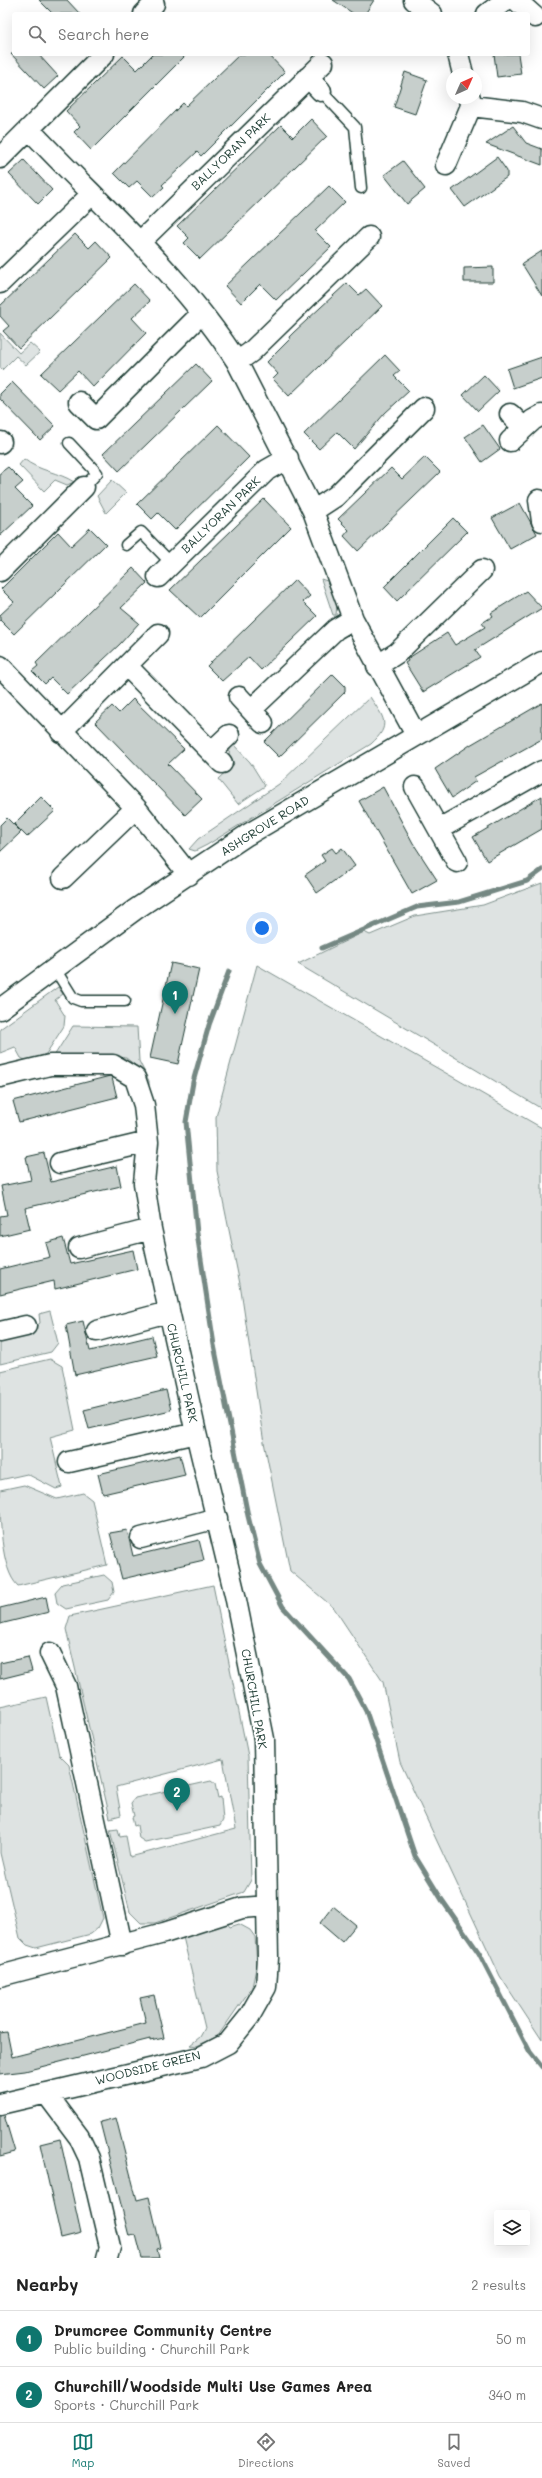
<!DOCTYPE html>
<meta charset="utf-8">
<style>
body{margin:0;font-family:Mali,sans-serif;background:#f6f6f6;color:#222}
.controls{position:absolute;right:12px;bottom:12px;display:grid;overflow:hidden;border-radius:4px;box-shadow:0 4px 16px #0002}
.controls button{width:36px;height:36px;display:grid;place-items:center;padding:0;border:0;border-bottom:1px solid #e0e0e0;background:#fff;color:#222;font:20px sans-serif}
.compass{position:absolute;left:446px;top:68px;width:36px;height:36px;border-radius:50%;background:#fff;box-shadow:0 4px 16px #0002;rotate:45deg}
.you{position:absolute;left:262px;top:928px;width:14px;height:14px;margin:-10px;border:3px solid #fff;border-radius:50%;background:#1a73e8;box-shadow:0 0 0 6px #1a73e833}
.badge{display:grid;place-items:center;width:26px;height:26px;border-radius:50%;background:#0f766e;color:#fff;font-size:13px;font-weight:700}
.pin{position:absolute;translate:-50% -33px;filter:drop-shadow(0 1px 2px #0008)}
.pin::after{content:'';position:absolute;top:21px;width:14px;height:12px;background:inherit;clip-path:polygon(0 0,100% 0,50% 100%)}
.list{margin:0;padding:0;list-style:none}
h2{display:flex;justify-content:space-between;align-items:center;height:52px;margin:0;padding:0 16px;font-size:17px}
h2 small{font-size:13px;font-weight:400;color:#767676}
.list li{display:grid;grid-template-columns:26px 1fr auto;gap:12px;align-items:center;box-sizing:border-box;height:56px;padding:0 16px;border-top:1px solid #e0e0e0}
.list b{display:block;font-size:15px;white-space:nowrap}
.list p{margin:0;font-size:13px;white-space:nowrap;color:#767676}
.list em{font-size:13px;font-style:normal;color:#767676}
.icon{flex:none;width:22px;height:22px;fill:none;stroke:currentColor;stroke-width:2;stroke-linecap:round;stroke-linejoin:round}
.map{position:relative;flex:none;width:542px;height:2258px;overflow:hidden}
.search{position:absolute;background:#fff;box-shadow:0 4px 16px #0002;left:12px;right:12px;top:12px;height:44px;display:flex;align-items:center;gap:10px;box-sizing:border-box;padding:0 14px;border-radius:4px;color:#767676;font-size:15px}
.sheet{height:164px;background:#fff}
nav{display:flex;justify-content:space-around;align-items:center;box-sizing:border-box;height:56px;border-top:1px solid #e0e0e0;background:#fff;font-size:11px;color:#767676}
nav a{display:grid;justify-items:center;gap:2px}
nav .on{color:#0f766e}
.map>svg:first-child{display:block}
.green{fill:#dee3e2;stroke:#7e908b}
.lines{fill:none;stroke-linecap:round;stroke-linejoin:round}
.stream{stroke:#758883;stroke-width:5}
.building{fill:#c7cfcc;stroke:#1f3d34}
.service-casing{stroke:#1f3d34;stroke-width:13}
.minor-casing{stroke:#1f3d34;stroke-width:23}
.service{stroke:#fff;stroke-width:10}
.minor{stroke:#fff;stroke-width:20}
.labels{text-anchor:middle;stroke-width:4;stroke-linejoin:round;paint-order:stroke}
.street-label{font-size:12px;fill:#1f3d34;stroke:#fff}
</style>
<div class="map">
<svg width="542" height="2258" viewBox="0 0 542 2258">
<rect width="100%" height="100%" fill="#fff"/>
<filter id="ink" filterUnits="userSpaceOnUse"><feTurbulence type="fractalNoise" baseFrequency=".025" numOctaves="2"/><feDisplacementMap in="SourceGraphic" scale="8" xChannelSelector="R" yChannelSelector="G"/><feConvolveMatrix kernelMatrix="1 2 1 2 8 2 1 2 1" color-interpolation-filters="sRGB"/></filter>
<g filter="url(#ink)">
<path class="green" d="M 0,333 L 19,353 L 30,343 L 40,352 L 26,365 L 16,356 L 2,370 L 0,368 Z
M 24,459 C 38,471 59,472 74,482 L 67,485 L 55,480 L 44,491 L 19,465 Z
M 112,480 L 126,493 L 106,513 L 97,496 Z
M 321,579 L 327,581 L 337,604 L 336,615 L 333,615 Z
M 370,697 C 384,718 392,725 371,744 L 207,845 L 195,851 L 189,849 L 198,839 L 279,784 Z
M 232,743 L 250,762 L 265,786 L 238,804 L 218,779 L 234,764 L 229,753 Z
M 542,883 L 542,1109 L 298,964 L 364,932 L 370,935 L 415,916 L 483,905 Z
M 257,965 L 542,1128 L 542,2040 L 500,1976 L 400,1762 L 383,1682 L 334,1608 L 290,1571 L 263,1437 L 240,1284 L 217,1171 L 216,1117 Z
M 58,987 L 63,994 L 55,1000 L 65,1016 L 64,1026 L 46,1054 L 27,1061 L 21,1058 L 15,1047 L 0,1053 L 0,1029 Z
M 73,1026 L 137,1027 L 139,1061 L 149,1081 L 149,1085 L 135,1065 L 126,1058 L 54,1056 Z
M 50,1311 L 58,1343 L 51,1352 L 0,1364 L 0,1338 L 30,1331 L 40,1323 L 39,1314 Z
M 50,1359 L 62,1366 L 75,1430 L 50,1437 L 62,1487 L 56,1489 L 27,1474 L 0,1480 L 0,1371 Z
M 24,1485 L 57,1499 L 83,1493 L 92,1500 L 107,1565 L 18,1586 C 0,1569 0,1516 0,1490 Z
M 104,1575 L 112,1582 L 114,1592 L 108,1600 L 66,1609 L 57,1603 L 55,1592 L 62,1584 Z
M 213,1585 L 248,1756 L 251,1880 L 244,1892 L 155,1923 L 141,1923 L 130,1912 L 110,1830 L 118,1829 L 120,1837 L 126,1836 L 130,1857 L 236,1829 L 223,1759 L 116,1787 L 121,1815 L 110,1818 L 66,1629 L 70,1616 Z
M 46,1697 L 59,1755 L 69,1765 L 103,1918 L 98,1928 L 91,1934 L 36,1948 L 27,1945 L 20,1938 L 0,1853 L 0,1707 Z
M 211,1781 L 215,1784 L 218,1798 L 221,1797 L 223,1820 L 220,1826 L 145,1842 L 139,1838 L 137,1825 L 134,1826 L 132,1817 L 134,1816 L 131,1803 L 135,1798 Z
M 227,1923 L 230,1927 L 239,1924 L 250,1930 L 255,1937 L 257,1964 L 252,1987 L 218,2036 L 197,2046 L 190,2045 L 200,2037 L 205,2028 L 183,1937 Z"/>
<g class="lines">
<path class="stream" d="M 322,948 L 417,907 L 459,902 L 527,881 L 542,870
M 229,971 L 209,1025 L 193,1082 L 186,1122 L 197,1233 L 214,1345 L 248,1516 L 260,1564 L 283,1607 L 349,1679 L 366,1711 L 415,1856 L 442,1900 L 479,1953 L 530,2052 L 542,2067"/>
</g>
<path class="building" d="M 39,0 L 67,0 L 80,14 L 53,14 Z
M 333,0 L 374,0 L 365,14 L 354,14 Z
M 11,54 L 38,54 L 58,76 L 44,89 Z
M 153,54 L 187,54 L 91,150 L 74,132 L 80,126 L 66,111 L 123,56 L 137,70 Z
M 240,54 L 268,54 L 285,72 L 201,156 L 197,152 L 162,185 L 164,187 L 153,197 L 137,181 L 129,188 L 114,173 L 183,103 L 186,106 Z
M 494,54 L 518,54 L 521,74 L 497,77 Z
M 405,72 L 427,80 L 415,114 L 394,107 Z
M 311,119 L 327,136 L 200,259 L 184,243 L 189,238 L 177,226 L 281,125 L 293,137 Z
M 513,126 L 526,143 L 542,149 L 542,165 L 486,144 Z
M 497,157 L 507,171 L 507,177 L 465,207 L 452,190 Z
M 24,160 L 52,190 L 38,204 L 9,174 Z
M 403,161 L 425,189 L 407,204 L 384,175 Z
M 329,186 L 345,202 L 315,231 L 331,247 L 276,300 L 260,284 L 241,303 L 225,286 Z
M 75,234 L 89,248 L 96,241 L 112,258 L 19,348 L 3,331 L 9,326 L 0,316 L 0,306 Z
M 542,251 L 542,296 L 522,264 Z
M 493,267 L 493,282 L 464,282 L 464,268 Z
M 347,283 L 359,295 L 366,289 L 382,306 L 289,396 L 273,379 L 278,374 L 267,362 L 290,339 L 289,337 L 294,332 Z
M 134,284 L 150,301 L 132,318 L 146,333 L 93,387 L 78,371 L 58,390 L 41,374 Z
M 385,355 L 400,371 L 394,376 L 409,391 L 385,413 L 354,449 L 337,432 L 319,449 L 304,434 Z
M 542,357 L 542,378 L 513,388 L 507,369 Z
M 196,364 L 212,381 L 119,471 L 103,454 Z
M 484,375 L 499,391 L 478,411 L 463,395 Z
M 12,382 L 55,426 L 40,440 L 0,399 L 0,394 Z
M 218,425 L 249,457 L 175,530 L 158,513 L 152,519 L 137,504 Z
M 483,425 L 500,449 L 482,462 L 465,437 Z
M 425,457 L 440,472 L 358,551 L 344,536 L 349,530 L 338,519 L 391,468 L 402,479 Z
M 8,467 L 23,482 L 15,489 L 32,506 L 0,536 L 0,473 Z
M 264,499 L 291,527 L 200,618 L 170,590 Z
M 520,503 L 537,534 L 510,549 L 492,518 Z
M 453,518 L 467,532 L 397,601 L 384,587 Z
M 90,528 L 106,544 L 14,634 L 0,620 L 0,615 L 14,602 L 1,589 L 58,532 L 71,546 Z
M 133,568 L 147,583 L 121,608 L 139,623 L 120,644 L 67,694 L 51,678 L 45,684 L 32,671 L 38,666 L 36,663 Z
M 295,580 L 310,596 L 303,602 L 317,616 L 261,670 L 249,657 L 222,681 L 207,666 Z
M 526,591 L 542,608 L 475,650 L 480,657 L 423,692 L 405,663 L 408,661 L 407,659 L 447,633 L 455,645 L 485,627 L 482,623 L 493,616 L 491,613 Z
M 333,674 L 345,686 L 345,692 L 279,757 L 264,742 Z
M 133,699 L 184,749 L 168,764 L 202,799 L 185,815 L 95,722 L 112,706 L 119,713 Z
M 542,703 L 542,739 L 474,777 L 476,781 L 452,798 L 435,769 L 470,745 Z
M 383,787 L 413,843 L 437,880 L 412,894 L 359,801 Z
M 542,796 L 542,829 L 487,861 L 473,837 Z
M 41,797 L 55,811 L 27,837 L 14,824 Z
M 7,818 L 21,832 L 0,852 L 0,825 Z
M 332,848 L 336,853 L 342,848 L 355,866 L 317,893 L 305,875 L 325,861 L 321,855 Z
M 171,963 L 199,969 L 178,1064 L 150,1058 Z
M 110,1076 L 112,1078 L 117,1097 L 19,1122 L 13,1101 Z
M 44,1153 L 51,1182 L 117,1166 L 121,1186 L 25,1208 L 30,1229 L 0,1236 L 0,1216 L 7,1215 L 1,1186 L 31,1180 L 26,1157 Z
M 63,1238 L 70,1264 L 133,1250 L 137,1269 L 55,1289 L 54,1281 L 0,1294 L 0,1269 L 50,1257 L 46,1243 Z
M 83,1321 L 90,1351 L 152,1336 L 157,1356 L 75,1375 L 66,1325 Z
M 166,1390 L 171,1410 L 89,1429 L 84,1410 Z
M 180,1455 L 185,1475 L 103,1494 L 98,1474 Z
M 127,1530 L 133,1556 L 199,1540 L 204,1560 L 122,1579 L 110,1533 Z
M 46,1597 L 49,1612 L 0,1624 L 0,1608 Z
M 28,1657 L 32,1671 L 0,1679 L 0,1663 Z
M 333,1906 L 356,1925 L 342,1942 L 320,1923 Z
M 154,1995 L 164,2038 L 150,2041 L 150,2039 L 25,2071 L 0,2074 L 0,2033 L 7,2032 L 12,2057 L 146,2023 L 140,1998 Z
M 0,2115 L 4,2115 L 15,2152 L 0,2156 Z
M 116,2118 L 137,2200 L 149,2197 L 161,2248 L 157,2249 L 159,2258 L 142,2258 L 136,2235 L 129,2236 L 100,2122 Z
M 60,2139 L 81,2233 L 61,2238 L 40,2144 Z"/>
<g class="lines">
<defs>
<path id="service" d="M 321,91 L 355,127 L 361,188
M 69,443 L 97,473 L 84,487
M 126,545 L 141,532 L 172,564
M 55,969 L 73,998 L 81,1001 L 125,1001"/>
<path id="minor" d="M 414,0 L 432,14
M 516,0 L 535,17
M 144,14 L 154,4
M 487,14 L 506,0
M 458,54 L 463,74
M 308,77 L 321,91
M 470,98 L 471,106 L 522,112 L 542,119
M 29,129 C 100,205 181,274 237,362 L 313,511 L 353,619 L 416,735
M 0,158 L 104,54
M 446,165 L 471,106
M 140,242 L 323,63
M 0,283 L 92,194
M 237,362 L 251,352 L 369,237
M 79,402 L 96,419 L 202,313
M 510,414 L 524,428
M 510,441 L 533,420 L 542,415
M 0,443 L 1,442
M 539,500 L 542,521
M 313,511 L 336,496 L 424,408
M 0,571 L 84,487
M 158,577 L 267,470 L 288,458
M 0,666 L 136,808 L 189,875
M 127,666 L 222,763
M 377,666 L 397,653 L 482,570
M 239,697 L 263,723
M 251,710 L 336,629 L 353,619
M 61,732 L 158,634
M 212,751 L 229,735
M 415,787 L 457,862
M 439,829 L 542,771
M 63,878 L 136,808
M 0,1009 L 136,909 L 247,835 L 542,662
M 0,1077 L 50,1065 L 113,1065 L 135,1078 L 144,1105 L 148,1142 L 144,1183 L 151,1229 L 196,1433 L 235,1595 L 264,1739 L 268,1958 L 266,1987 L 249,2017 L 228,2043 L 201,2057 L 0,2104
M 60,1163 L 148,1142
M 79,1248 L 151,1229
M 97,1331 L 168,1312
M 0,1332 L 26,1326
M 69,1462 L 196,1433
M 141,1538 L 217,1518
M 50,1653 L 66,1686 L 122,1945
M 0,1976 L 164,1933 L 242,1908 L 266,1906
M 46,2093 L 79,2137 L 89,2158 L 110,2247 L 107,2258"/>
</defs>
<use href="#service" class="service-casing"/>
<use href="#minor" class="minor-casing"/>
<use href="#service" class="service"/>
<use href="#minor" class="minor"/>
</g>
</g>
<g class="labels">
<g class="street-label">
<text transform="translate(231 152) rotate(-44)" y="4">BALLYORAN PARK</text>
<text transform="translate(221 515) rotate(-44)" y="4">BALLYORAN PARK</text>
<text transform="translate(265 826) rotate(-32)" y="4">ASHGROVE ROAD</text>
<text transform="translate(182 1373) rotate(77)" y="4">CHURCHILL PARK</text>
<text transform="translate(254 1699) rotate(80)" y="4">CHURCHILL PARK</text>
<text transform="translate(148 2068) rotate(-14)" y="4">WOODSIDE GREEN</text>
</g>
</g>
</svg>
<div class="controls">
<button><svg class="icon" aria-label="layers" viewBox="0 0 24 24"><path d="M12 4l9 5-9 5-9-5zM3 14l9 5 9-5"/></svg></button>
</div>
<svg class="compass" viewBox="-18 -18 36 36"><path d="M0-13l5 13h-10z" fill="#e53935"/><path d="M0 13l5-13h-10z" fill="#767676"/></svg>
<div class="you"></div>
<div class="pin badge" style="left:175px;top:1014px">1</div>
<div class="pin badge" style="left:177px;top:1811px">2</div>
<div class="search"><svg class="icon" aria-label="search" viewBox="0 0 24 24"><circle cx="10" cy="10" r="6"/><path d="M15 15l6 6"/></svg>Search here</div>
</div>
<section class="sheet">
<h2>Nearby<small>2 results</small></h2>
<ul class="list">
<li><span class="badge">1</span><div><b>Drumcree Community Centre</b><p>Public building · Churchill Park</p></div><em>50 m</em></li>
<li><span class="badge">2</span><div><b>Churchill/Woodside Multi Use Games Area</b><p>Sports · Churchill Park</p></div><em>340 m</em></li>
</ul>
</section>
<nav>
<a class="on"><svg class="icon" aria-label="map" viewBox="0 0 24 24"><path d="M3 6l6-2 6 2 6-2v14l-6 2-6-2-6 2zM9 4v14M15 6v14"/></svg>Map</a>
<a><svg class="icon" aria-label="directions" viewBox="0 0 24 24"><path d="M12 3l9 9-9 9-9-9zM9 14v-3h6M13 9l2 2-2 2"/></svg>Directions</a>
<a><svg class="icon" aria-label="saved" viewBox="0 0 24 24"><path d="M7 4h10v16l-5-4-5 4z"/></svg>Saved</a>
</nav>
